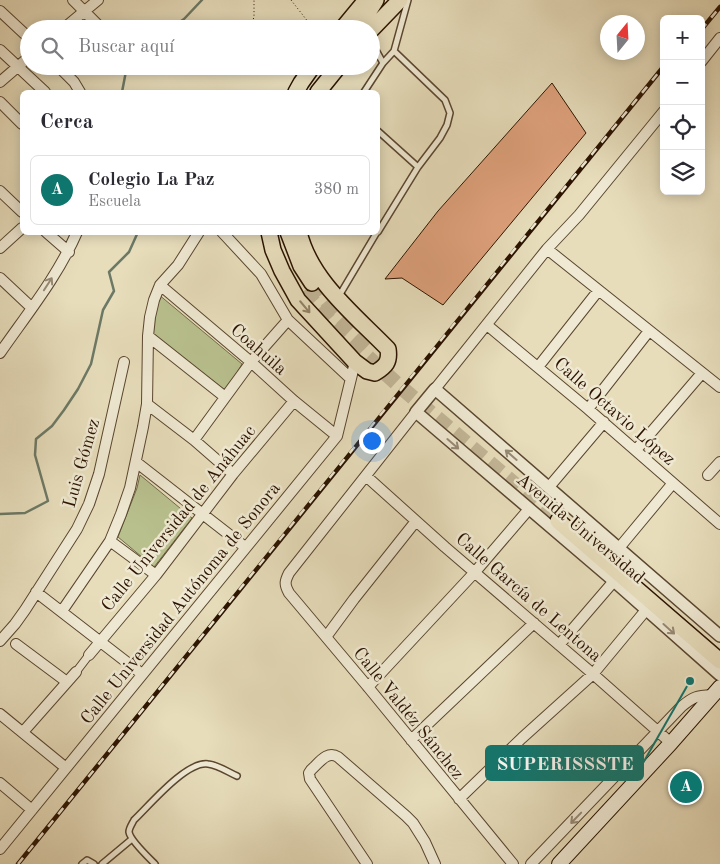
<!DOCTYPE html>
<html lang="es">
<meta charset="utf-8">
<style>
body{margin:0;font-family:"Old Standard TT",serif;background:#f7f7f7;color:#2b2b33}
.controls{position:absolute;right:15px;top:15px;display:grid;overflow:hidden;border-radius:8px;box-shadow:0 2px 12px #0003}
.controls button{width:45px;height:45px;display:grid;place-items:center;padding:0;border:0;border-bottom:1px solid #e1e1e2;background:#fff;color:#2b2b33;font:25px sans-serif}
.compass{position:absolute;left:600px;top:15px;width:45px;height:45px;border-radius:50%;background:#fff;box-shadow:0 2px 12px #0003;rotate:18deg}
.you{position:absolute;left:371px;top:440px;width:18px;height:18px;margin:-12px;border:4px solid #fff;border-radius:50%;background:#1a73e8;box-shadow:0 0 0 8px #1a73e833}
.badge{display:grid;place-items:center;width:32px;height:32px;border-radius:50%;background:#0f766e;color:#fff;font-size:16px;font-weight:700}
.pin{position:absolute;translate:-50% -50%;border:2px solid #fff;box-shadow:0 1px 5px #0006}
.list{margin:0;padding:0;list-style:none}
h2{display:flex;justify-content:space-between;align-items:center;height:65px;margin:0;padding:0 20px;font-size:21px}
h2 small{font-size:16px;font-weight:400;color:#7c7c81}
.list li{display:grid;grid-template-columns:32px 1fr auto;gap:15px;align-items:center;box-sizing:border-box;height:70px;margin:0 10px 10px;padding:0 10px;border:1px solid #e1e1e2;border-radius:8px}
.list b{display:block;font-size:19px;white-space:nowrap}
.list p{margin:0;font-size:16px;white-space:nowrap;color:#7c7c81}
.list em{font-size:16px;font-style:normal;color:#7c7c81}
.icon{flex:none;width:28px;height:28px;fill:none;stroke:currentColor;stroke-width:2;stroke-linecap:round;stroke-linejoin:round}
.map{position:relative;flex:none;width:720px;height:864px;overflow:hidden}
.search{position:absolute;background:#fff;box-shadow:0 2px 12px #0003;left:20px;top:20px;width:360px;height:55px;display:flex;align-items:center;gap:12px;box-sizing:border-box;padding:0 18px;border-radius:28px;color:#7c7c81;font-size:19px}
.panel{position:absolute;background:#fff;box-shadow:0 2px 12px #0003;left:20px;top:90px;width:360px;height:145px;border-radius:8px}
.map>svg:first-child{display:block}
.green{fill:#b8c08e;stroke:#726a47}
.lines{fill:none;stroke-linecap:round;stroke-linejoin:round}
.stream{stroke:#6c7966;stroke-width:2.5}
.building{fill:#dea17b;stroke:#2b1300}
.primary-tunnel{stroke:#c1b596;stroke-width:15;stroke-dasharray:15 8;stroke-linecap:butt}
.service-casing{stroke:#5a462f;stroke-width:8}
.pedestrian-casing{stroke:#5a462f;stroke-width:9}
.minor-casing{stroke:#5a462f;stroke-width:12}
.tertiary-casing{stroke:#5a462f;stroke-width:14}
.secondary-casing{stroke:#2b1300;stroke-width:16}
.primary-casing{stroke:#2b1300;stroke-width:18}
.path{stroke:#2b1300;stroke-width:1;stroke-dasharray:1 2.5;stroke-linecap:butt}
.service{stroke:#efe9d3;stroke-width:5}
.pedestrian{stroke:#efe9d3;stroke-width:7}
.minor{stroke:#efe9d3;stroke-width:10}
.tertiary{stroke:#efe9d3;stroke-width:11}
.secondary{stroke:#efe9d3;stroke-width:14}
.primary{stroke:#e7ddbb;stroke-width:15}
.rail-casing{stroke:#2b1300;stroke-width:4.5}
.rail{stroke:#efe9d3;stroke-width:2.5;stroke-dasharray:8;stroke-linecap:butt}
.oneway{stroke:#978974}
.oneway2{stroke:#928267}
.labels{text-anchor:middle;stroke-width:5;stroke-linejoin:round;paint-order:stroke}
.street-label{font-size:18px;fill:#2b1300;stroke:#efe9d3}
.leader{fill:none;stroke:#0f766e;stroke-width:2}
.callout-dot{fill:#0f766e;stroke:#efe9d3;stroke-width:2}
.callout{fill:#0f766e;stroke:#0f766e;stroke-width:2}
.callout-label{font-size:19px;text-anchor:middle;font-weight:bold;fill:#fff}
</style>
<div class="map">
<svg width="720" height="864" viewBox="0 0 720 864">
<rect width="100%" height="100%" fill="#e7ddbb"/>
<filter id="stains"><feTurbulence type="fractalNoise" baseFrequency=".004" numOctaves="4"/><feColorMatrix values="0 0 0 0 .2 0 0 0 0 .09 0 0 0 0 .02 0 0 0 .5 -.17"/></filter>
<radialGradient id="worn" r=".72"><stop offset=".6" stop-color="#630" stop-opacity="0"/><stop offset="1" stop-color="#630" stop-opacity=".3"/></radialGradient>
<path class="green" d="M 158,294 L 242,364 L 226,391 L 151,332 Z
M 140,475 L 192,518 L 154,567 L 118,537 L 137,488 Z"/>
<g class="lines">
<path class="stream" d="M 169,29 L 184,19 L 202,0
M 122,92 L 127,66
M 0,514 L 25,513 L 48,501 L 35,455 L 36,439 L 52,426 L 64,410 L 78,389 L 91,364 L 103,310 L 114,291 L 109,272 L 129,252 L 138,232"/>
</g>
<path class="building" d="M 552,83 L 586,133 L 443,305 L 402,278 L 385,279 L 438,211 Z"/>
<g class="lines">
<path class="primary-tunnel" d="M 312,283 C 329,306 348,325 369,345
M 304,291 L 336,328 L 396,383 L 558,521"/>
<defs>
<path id="service" d="M 371,41 L 383,63
M 364,92 L 383,63 L 394,51
M 378,131 L 418,167
M 378,232 L 418,167 L 440,138 L 447,125 L 450,113 L 445,100 L 394,51 L 408,0
M 339,296 L 377,232
M 82,864 L 87,860 L 94,864
M 102,864 L 132,839
M 155,864 C 149,858 130,840 129,832 C 129,828 132,824 134,820 C 149,806 186,761 208,764 C 218,765 228,772 237,776"/>
<path id="pedestrian" d="M 76,672 L 89,655"/>
<path id="minor" d="M 73,0 L 102,29
M 0,11 L 29,38
M 63,29 L 98,0
M 0,50 L 45,92
M 701,62 L 720,38
M 58,66 L 74,82 L 80,92
M 0,82 L 29,57
M 0,102 L 22,124
M 0,191 L 22,212
M 46,232 L 69,252
M 222,232 L 261,274 L 288,320 L 350,378
M 0,248 L 22,228
M 547,249 L 720,387
M 0,278 L 32,308
M 160,285 L 251,362 L 294,401 L 337,436
M 487,325 L 588,409 L 720,524
M 148,336 L 225,397
M 0,353 C 27,314 58,276 77,232
M 538,367 L 598,291
M 435,389 L 547,249 L 579,215 L 664,111
M 147,404 L 194,440 L 233,474
M 588,409 L 649,331
M 416,412 L 289,573 C 285,581 284,584 289,593 L 368,687 L 513,864
M 194,440 L 251,362 L 288,320
M 636,450 L 702,373
M 136,462 L 245,547
M 708,475 L 720,462
M 366,476 L 445,547 L 593,674 L 671,743
M 549,487 L 604,422
M 110,541 L 156,575
M 619,548 L 673,483
M 36,592 L 142,674
M 62,611 L 110,541 L 121,514 L 130,488 L 143,427 L 147,404 L 148,336 L 150,317 L 154,300 L 160,285 L 178,265 L 199,232
M 326,637 L 354,599 L 416,521
M 0,641 L 15,624 L 25,610 L 77,529 L 89,504 L 99,474 L 124,362
M 16,644 L 67,682
M 559,645 L 614,581
M 89,655 L 156,575 L 233,474 L 294,401
M 368,687 L 475,572 L 529,509
M 0,714 L 66,768
M 23,732 L 76,672
M 411,740 L 534,623
M 0,783 L 32,810
M 459,799 L 522,738 L 593,674 L 651,604
M 0,849 L 337,436 L 355,362
M 367,864 L 310,779 L 309,773 L 311,770 C 319,763 327,750 338,757 L 406,816 L 413,823 L 425,842 L 435,864
M 531,864 L 681,707 C 694,696 697,696 713,695"/>
<path id="tertiary" d="M 720,636 L 435,389 L 416,412 L 614,581 L 720,675"/>
<path id="secondary" d="M 559,864 L 671,743 L 720,687"/>
<path id="primary" d="M 342,29 L 366,0
M 365,29 C 362,18 371,9 376,0
M 371,30 L 400,0
M 296,92 L 301,83 L 313,66
M 318,92 L 339,66
M 269,232 L 273,250 L 282,271 L 298,300 L 355,362 L 367,371 L 375,373 C 386,366 390,362 388,349 C 355,315 310,280 299,232
M 288,232 L 301,266 L 312,283
M 558,521 L 720,661"/>
</defs>
<use href="#service" class="service-casing"/>
<use href="#pedestrian" class="pedestrian-casing"/>
<use href="#minor" class="minor-casing"/>
<use href="#tertiary" class="tertiary-casing"/>
<use href="#secondary" class="secondary-casing"/>
<use href="#primary" class="primary-casing"/>
<path class="path" d="M 291,0 L 309,23
M 250,29 L 254,17 L 254,0"/>
<use href="#service" class="service"/>
<use href="#pedestrian" class="pedestrian"/>
<use href="#minor" class="minor"/>
<use href="#tertiary" class="tertiary"/>
<use href="#secondary" class="secondary"/>
<use href="#primary" class="primary"/>
<defs>
<path id="rail" d="M 701,30 L 720,7
M 18,864 C 233,598 447,331 664,66"/>
</defs>
<use href="#rail" class="rail-casing"/>
<use href="#rail" class="rail"/>
</g>
<defs><path id="oneway-shaft" d="M-6 0H5M1.5-3L5.5 0L1.5 3" fill="none" stroke-width="1.6" stroke-linecap="round" stroke-linejoin="round" transform="scale(1.25)"/></defs>
<g class="oneway">
<use href="#oneway-shaft" transform="translate(48 284) rotate(-57)"/>
<use href="#oneway-shaft" transform="translate(453 444) rotate(41)"/>
<use href="#oneway-shaft" transform="translate(511 455) rotate(-139)"/>
<use href="#oneway-shaft" transform="translate(669 629) rotate(42)"/>
<use href="#oneway-shaft" transform="translate(576 818) rotate(134)"/>
</g>
<use class="oneway2" href="#oneway-shaft" transform="translate(305 307) rotate(50)"/>
<g class="labels">
<g class="street-label">
<text transform="translate(259 349) rotate(41)" y="6">Coahuila</text>
<text transform="translate(615 411) rotate(41)" y="6">Calle Octavio López</text>
<text transform="translate(81 463) rotate(-74)" y="6">Luis Gómez</text>
<text transform="translate(178 518) rotate(-51)" y="6">Calle Universidad de Anáhuac</text>
<text transform="translate(581 528) rotate(40)" y="6">Avenida Universidad</text>
<text transform="translate(529 597) rotate(41)" y="6">Calle García de Lentona</text>
<text transform="translate(180 603) rotate(-51)" y="6">Calle Universidad Autónoma de Sonora</text>
<text transform="translate(409 713) rotate(51)" y="6">Calle Valdéz Sánchez</text>
</g>
</g>
<path class="leader" d="M690 681L643 763"/>
<circle class="callout-dot" cx="690" cy="681" r="5"/>
<rect class="callout" x="486" y="746" width="157" height="34" rx="5"/>
<g class="callout-label">
<text x="565" y="770">SUPERISSSTE</text>
</g>
<rect width="100%" height="100%" filter="url(#stains)"/>
<rect width="100%" height="100%" fill="url(#worn)"/>
</svg>
<div class="controls">
<button>+</button>
<button>−</button>
<button><svg class="icon" aria-label="locate" viewBox="0 0 24 24"><circle cx="12" cy="12" r="6"/><path d="M12 2v4M12 18v4M2 12h4M18 12h4"/></svg></button>
<button><svg class="icon" aria-label="layers" viewBox="0 0 24 24"><path d="M12 4l9 5-9 5-9-5zM3 14l9 5 9-5"/></svg></button>
</div>
<svg class="compass" viewBox="-18 -18 36 36"><path d="M0-13l5 13h-10z" fill="#e53935"/><path d="M0 13l5-13h-10z" fill="#7c7c81"/></svg>
<div class="you"></div>
<div class="pin badge" style="left:686px;top:787px">A</div>
<div class="search"><svg class="icon" aria-label="search" viewBox="0 0 24 24"><circle cx="10" cy="10" r="6"/><path d="M15 15l6 6"/></svg>Buscar aquí</div>
<section class="panel">
<h2>Cerca<small></small></h2>
<ul class="list">
<li><span class="badge">A</span><div><b>Colegio La Paz</b><p>Escuela</p></div><em>380 m</em></li>
</ul>
</section>
</div>
